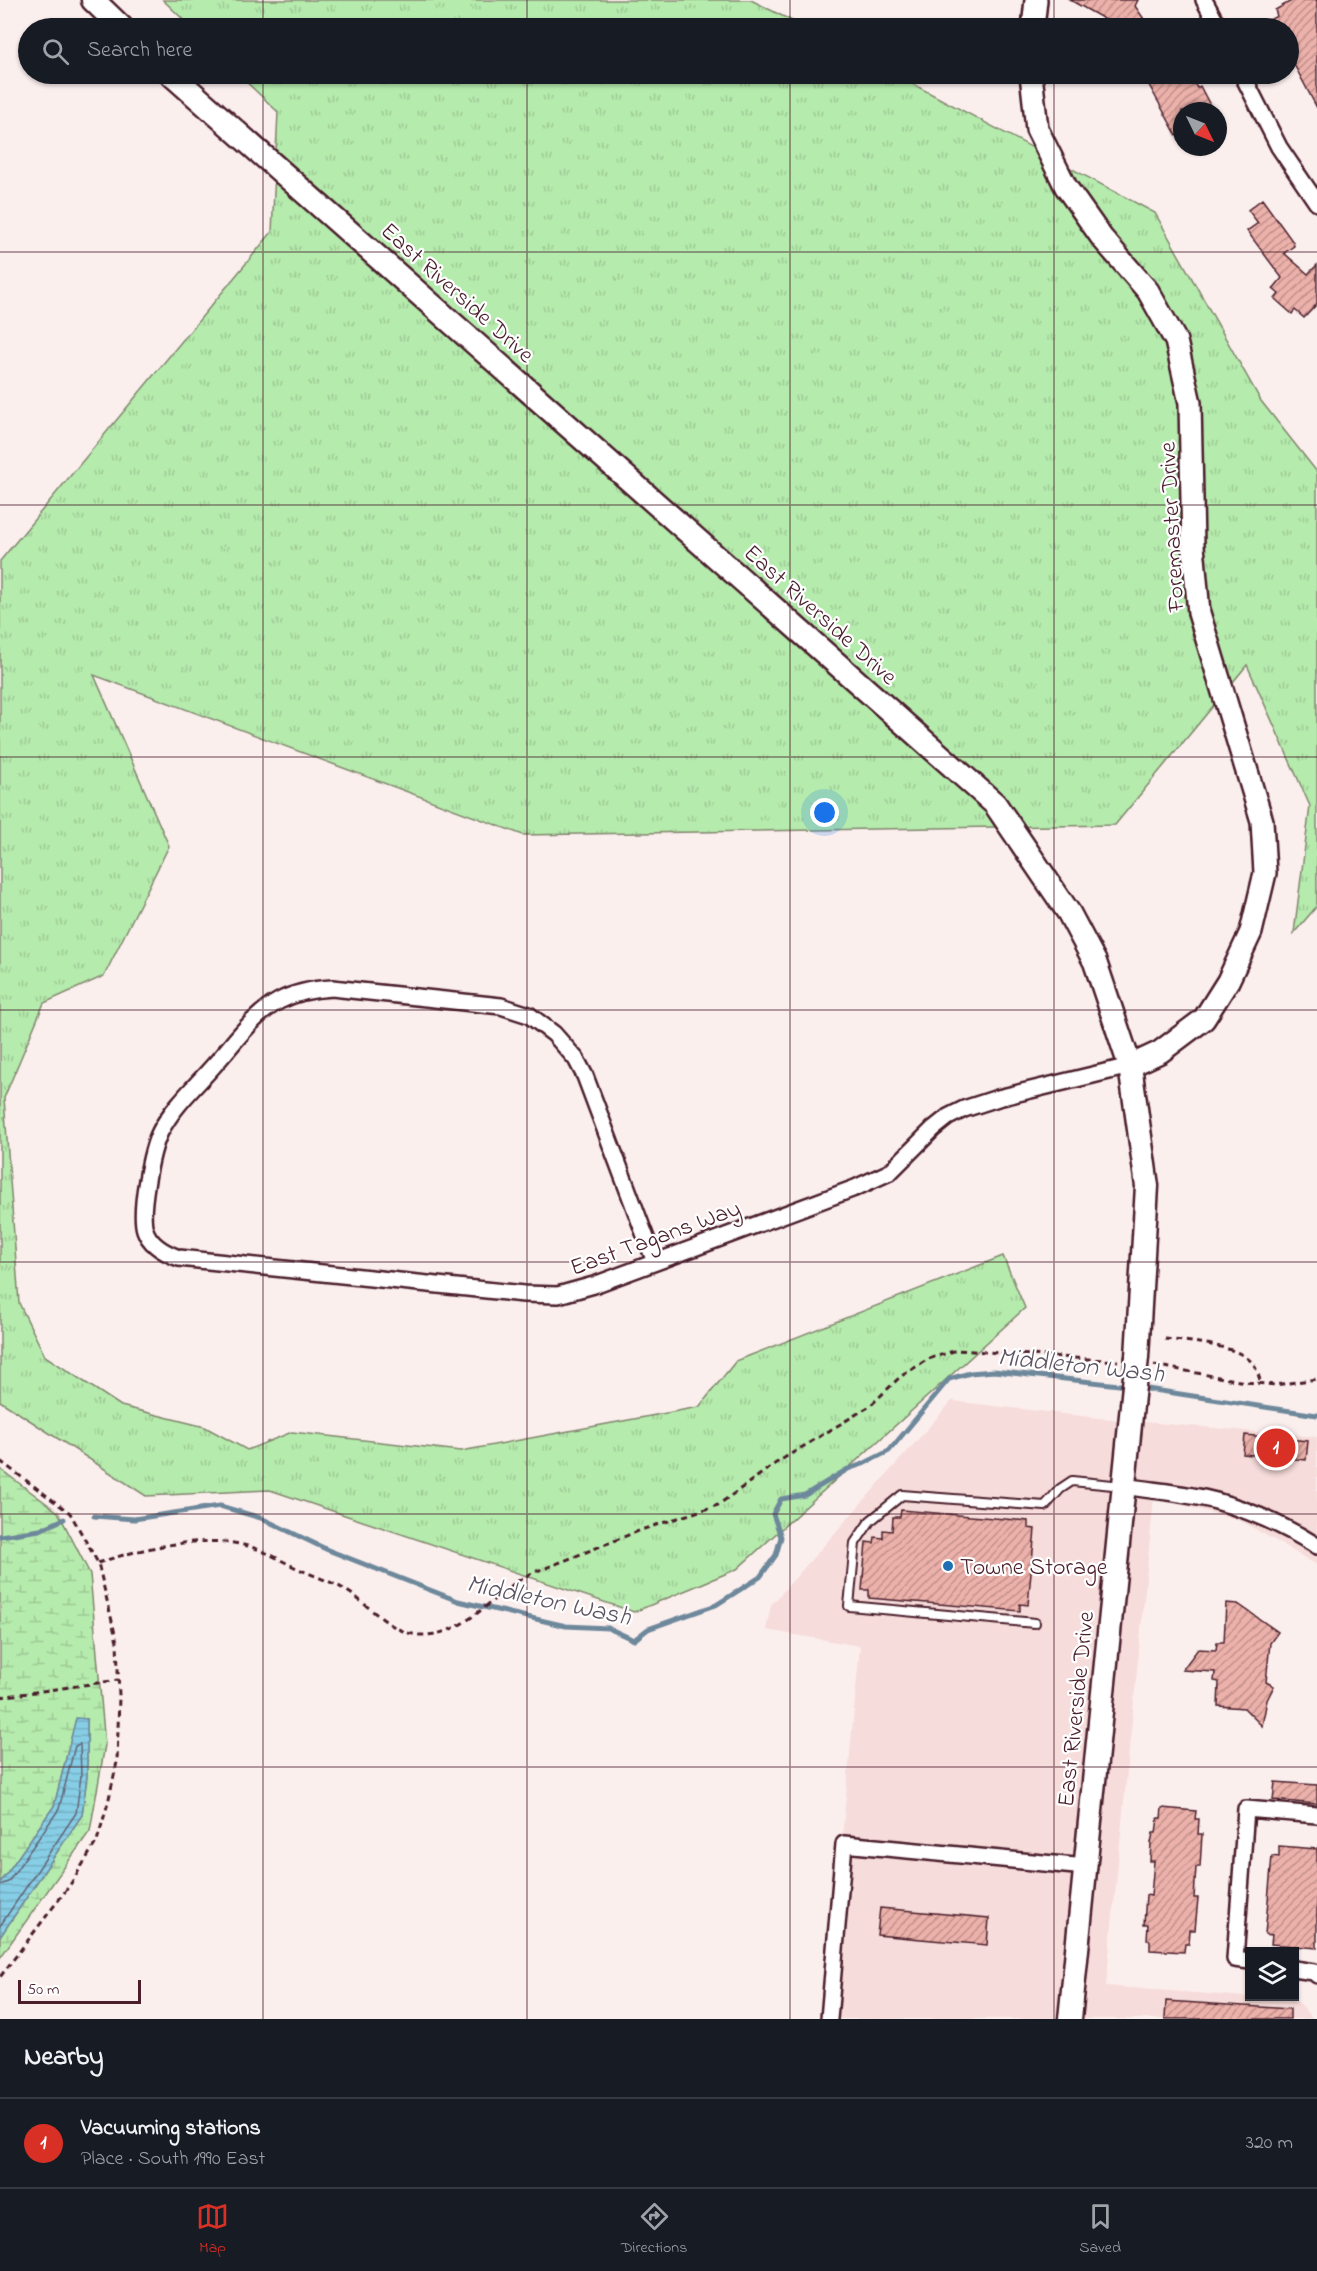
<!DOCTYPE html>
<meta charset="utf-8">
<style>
body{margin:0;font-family:"Indie Flower",sans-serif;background:#242831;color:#f1f3f6}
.controls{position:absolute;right:18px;bottom:18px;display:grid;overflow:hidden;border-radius:0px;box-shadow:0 2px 4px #0004}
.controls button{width:54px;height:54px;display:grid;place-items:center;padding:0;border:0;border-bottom:2px solid #363941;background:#171b24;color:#f1f3f6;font:30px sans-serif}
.compass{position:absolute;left:1173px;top:102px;width:54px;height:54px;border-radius:50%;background:#171b24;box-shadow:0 2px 4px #0004;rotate:133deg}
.scale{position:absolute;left:18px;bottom:15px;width:123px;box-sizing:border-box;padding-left:6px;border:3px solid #4a1f2b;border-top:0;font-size:16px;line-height:21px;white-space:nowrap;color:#4a1f2b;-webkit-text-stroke:4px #fff;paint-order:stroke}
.you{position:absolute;left:825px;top:813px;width:21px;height:21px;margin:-15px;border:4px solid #fff;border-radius:50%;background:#1a73e8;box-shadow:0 0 0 9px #1a73e833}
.badge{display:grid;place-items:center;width:39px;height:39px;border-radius:50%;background:#d93025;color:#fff;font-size:20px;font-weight:700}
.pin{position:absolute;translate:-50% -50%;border:3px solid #fff;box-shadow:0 2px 6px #0006}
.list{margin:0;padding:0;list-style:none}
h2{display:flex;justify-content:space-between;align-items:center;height:78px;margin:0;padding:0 24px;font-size:26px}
h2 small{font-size:20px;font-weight:400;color:#9ea1a6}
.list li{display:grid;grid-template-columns:39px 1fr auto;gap:18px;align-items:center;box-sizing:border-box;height:90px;padding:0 24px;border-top:2px solid #363941}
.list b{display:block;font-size:22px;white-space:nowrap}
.list p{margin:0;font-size:20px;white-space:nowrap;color:#9ea1a6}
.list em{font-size:20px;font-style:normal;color:#9ea1a6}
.icon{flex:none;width:33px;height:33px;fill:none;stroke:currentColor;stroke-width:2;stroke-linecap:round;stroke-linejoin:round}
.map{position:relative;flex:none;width:1317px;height:2019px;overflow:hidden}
.search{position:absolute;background:#171b24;box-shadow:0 2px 4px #0004;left:18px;right:18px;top:18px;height:66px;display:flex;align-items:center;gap:15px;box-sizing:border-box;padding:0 21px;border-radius:33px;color:#9ea1a6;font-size:22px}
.sheet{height:168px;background:#171b24}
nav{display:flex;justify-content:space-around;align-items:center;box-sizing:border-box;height:84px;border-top:2px solid #363941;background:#171b24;font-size:16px;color:#9ea1a6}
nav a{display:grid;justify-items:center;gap:3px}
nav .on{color:#d93025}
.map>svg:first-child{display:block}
.built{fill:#f6dcda}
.grass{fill:url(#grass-tufts);stroke:#80856c;stroke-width:1.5}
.wetland{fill:url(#wetland-marsh);stroke:#80856c;stroke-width:1.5}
.water{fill:url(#water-rules);stroke:#6e889b;stroke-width:1.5}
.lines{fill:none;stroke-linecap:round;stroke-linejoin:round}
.shore{stroke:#626576;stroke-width:1.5}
.stream{stroke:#6e889b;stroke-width:5}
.building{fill:url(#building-hatch);stroke:#4a1f2b;stroke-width:1.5}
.lane-casing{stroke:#4a1f2b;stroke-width:12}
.street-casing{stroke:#4a1f2b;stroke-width:20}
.secondary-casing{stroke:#4a1f2b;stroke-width:26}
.primary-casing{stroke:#4a1f2b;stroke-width:27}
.path{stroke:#4a1f2b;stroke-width:3;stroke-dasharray:6 4.5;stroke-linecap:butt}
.lane{stroke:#fff;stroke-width:8}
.street{stroke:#fff;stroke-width:15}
.secondary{stroke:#fff;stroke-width:21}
.primary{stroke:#fff;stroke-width:22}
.primary-bridge-casing{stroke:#4a1f2b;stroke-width:27;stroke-linecap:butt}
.primary-bridge{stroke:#fff;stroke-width:22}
.grid{fill:none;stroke:#4a1f2b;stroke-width:1.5;stroke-opacity:0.55}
.poi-dot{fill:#1f6fb2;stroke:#fff;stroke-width:2}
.labels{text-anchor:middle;stroke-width:4.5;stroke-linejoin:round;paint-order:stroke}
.street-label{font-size:24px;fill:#4a1f2b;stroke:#fff}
.poi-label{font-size:24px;fill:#4a1f2b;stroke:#fff;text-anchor:start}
.water-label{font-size:26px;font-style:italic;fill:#5c5463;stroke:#fff}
</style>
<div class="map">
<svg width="1317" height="2019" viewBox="0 0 1317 2019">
<defs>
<pattern id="grass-tufts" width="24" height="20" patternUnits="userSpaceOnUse" patternTransform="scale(1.5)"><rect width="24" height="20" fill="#b5ebad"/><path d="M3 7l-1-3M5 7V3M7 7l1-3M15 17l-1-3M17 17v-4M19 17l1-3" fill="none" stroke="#9dc995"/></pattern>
<pattern id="wetland-marsh" width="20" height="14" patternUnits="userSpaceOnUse" patternTransform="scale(1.5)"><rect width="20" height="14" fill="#b5ebad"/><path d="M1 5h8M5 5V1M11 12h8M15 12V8" fill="none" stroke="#9dc995"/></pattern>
<pattern id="water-rules" width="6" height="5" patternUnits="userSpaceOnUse" patternTransform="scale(1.5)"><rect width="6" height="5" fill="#86cee6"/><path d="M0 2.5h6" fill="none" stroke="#75b0c5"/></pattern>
<pattern id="building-hatch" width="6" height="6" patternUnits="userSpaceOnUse" patternTransform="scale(1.5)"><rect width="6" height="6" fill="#ecb1aa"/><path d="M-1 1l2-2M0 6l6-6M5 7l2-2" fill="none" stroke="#c18f8b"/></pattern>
</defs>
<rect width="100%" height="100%" fill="#fbefee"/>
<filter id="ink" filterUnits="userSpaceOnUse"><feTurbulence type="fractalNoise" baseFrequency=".0167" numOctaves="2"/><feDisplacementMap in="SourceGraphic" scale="12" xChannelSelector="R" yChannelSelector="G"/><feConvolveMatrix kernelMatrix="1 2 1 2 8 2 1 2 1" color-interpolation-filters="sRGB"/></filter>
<g filter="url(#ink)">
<path class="built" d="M 952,1401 L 1099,1418 L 1317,1437 L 1317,1565 L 1243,1522 L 1154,1497 L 1106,1986 L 1297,2001 L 1313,2019 L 825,2019 L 860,1646 L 766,1630 L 771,1605 Z"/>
<path class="grass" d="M 163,0 L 751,0 L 806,28 L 192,28 Z
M 238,74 L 894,74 L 1155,213 L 1261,401 L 1317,472 L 1317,906 L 1294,933 L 1310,806 L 1247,665 L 1115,825 L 523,835 L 94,675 L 169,846 L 104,976 L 44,1003 L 4,1098 L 19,1303 L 45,1356 L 121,1406 L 205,1427 L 247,1450 L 292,1432 L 461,1451 L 699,1407 L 736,1361 L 1003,1256 L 1025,1308 L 737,1569 L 634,1612 L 270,1490 L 146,1496 L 0,1401 L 0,561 L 272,232 L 278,112 Z"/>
<path class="wetland" d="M 0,1469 L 58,1512 L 90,1574 L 105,1745 L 90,1831 L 0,1958 L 0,1937 L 82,1815 L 87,1776 L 87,1719 L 76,1719 L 54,1806 L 0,1883 Z"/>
<path class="water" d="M 76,1718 L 87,1719 L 87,1776 L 82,1815 L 0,1937 L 0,1883 L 54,1806 Z"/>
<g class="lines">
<path class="shore" d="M 0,1885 L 8,1882 L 59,1809 L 75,1746 L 80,1744 L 81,1776 L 76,1813 L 0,1926"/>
<path class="stream" d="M 1141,1388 L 1317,1415
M 94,1516 L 134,1519 L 220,1506 L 261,1518 L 328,1550 L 458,1601 L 566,1626 L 608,1628 L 634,1640 L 648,1629 L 716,1605 L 760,1577 L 776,1555 L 781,1537 L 773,1514 L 781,1499 L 805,1495 L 848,1469 L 863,1464 L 889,1451 L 949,1379 L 970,1373 L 994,1371 L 1128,1386
M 0,1536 L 40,1530 L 64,1519"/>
</g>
<path class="building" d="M 1070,0 L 1138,0 L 1135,6 L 1150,28 L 1120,28 Z
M 1293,0 L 1317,0 L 1317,108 L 1288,53 L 1288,28 L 1253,28 L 1277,16 L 1275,10 Z
M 1143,74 L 1189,74 L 1197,88 L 1200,86 L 1213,111 L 1182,111 L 1182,145 Z
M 1262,199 L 1293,242 L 1294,246 L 1284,253 L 1308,274 L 1317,265 L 1317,304 L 1304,318 L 1295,310 L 1292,314 L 1275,299 L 1279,294 L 1273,289 L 1282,278 L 1247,231 L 1258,223 L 1248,210 Z
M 1245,1435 L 1308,1441 L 1306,1460 L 1243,1454 Z
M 901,1510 L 1028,1521 L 1028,1528 L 1035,1529 L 1028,1605 L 1020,1604 L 1020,1611 L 869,1598 L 869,1590 L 862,1590 L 866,1542 L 874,1543 L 875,1537 L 883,1538 L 883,1530 L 892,1531 L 893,1517 L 900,1517 Z
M 1226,1603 L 1238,1604 L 1278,1632 L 1270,1643 L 1266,1682 L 1274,1686 L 1267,1700 L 1262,1726 L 1244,1708 L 1218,1706 L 1219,1682 L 1214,1681 L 1215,1672 L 1182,1670 L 1198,1649 L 1216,1650 L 1217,1642 L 1224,1642 Z
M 1275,1782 L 1317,1785 L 1317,1804 L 1273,1800 Z
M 1162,1808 L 1196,1811 L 1195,1819 L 1199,1819 L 1198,1834 L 1202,1834 L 1200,1867 L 1196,1867 L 1194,1898 L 1198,1898 L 1195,1930 L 1190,1930 L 1189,1944 L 1185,1944 L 1184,1952 L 1150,1950 L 1150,1941 L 1147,1940 L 1148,1925 L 1144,1925 L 1146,1895 L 1151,1896 L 1154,1861 L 1150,1861 L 1151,1843 L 1153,1833 L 1156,1833 L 1158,1818 L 1161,1818 Z
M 1279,1846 L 1317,1849 L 1317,1948 L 1271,1944 L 1272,1935 L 1265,1934 L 1272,1856 L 1279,1857 Z
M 880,1908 L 989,1918 L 987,1945 L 877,1935 Z
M 1166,2001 L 1290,2009 L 1290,2019 L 1165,2019 Z"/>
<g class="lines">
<defs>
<path id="lane" d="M 1035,1623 L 849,1606 L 855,1543 L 870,1521 L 902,1495 L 1045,1506 L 1060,1489 L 1072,1481 L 1123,1486"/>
<path id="street" d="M 1204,0 L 1219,28
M 1242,74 L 1279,147 L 1317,203
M 655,1262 L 585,1076 L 576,1059 L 554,1034 L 529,1015 L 501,1006 L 332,988 C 314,989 296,992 279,1001 C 253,1015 234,1043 215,1064 C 196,1086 173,1106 160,1132 C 151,1150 139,1211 145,1230 C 150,1245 165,1253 179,1258 L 524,1294 L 558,1295 L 594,1285 L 855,1188 L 890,1172 L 933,1129 L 948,1117 L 964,1109 L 998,1098 L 1130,1066
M 1124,1486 C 1154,1491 1186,1493 1216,1501 C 1252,1511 1285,1526 1317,1546
M 1250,1961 L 1235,1959 L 1246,1809 L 1317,1815
M 1294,1969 L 1314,1972 L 1317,1975
M 829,2019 L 844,1844 L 1086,1867"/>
<path id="secondary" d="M 1033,28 L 1036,0
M 1031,74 L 1037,129 L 1066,187 L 1102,238 L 1148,291 L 1176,341 L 1190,403 L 1193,546 L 1199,613 L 1262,821 L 1265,873 L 1251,932 L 1228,981 L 1204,1019 L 1160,1052 L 1130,1066"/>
<path id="primary" d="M 93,0 L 122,28
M 171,74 L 995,804 L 1069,913 L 1095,962 L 1130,1066 L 1147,1186 L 1137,1357
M 1070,2019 L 1132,1405"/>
</defs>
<use href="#lane" class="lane-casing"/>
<use href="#street" class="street-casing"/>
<use href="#secondary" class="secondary-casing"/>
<use href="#primary" class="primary-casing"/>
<path class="path" d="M 1165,1339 C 1188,1342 1240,1344 1254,1365 C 1257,1370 1259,1377 1261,1383
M 1154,1365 L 1245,1382 L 1275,1385 L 1317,1379
M 0,1461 L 70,1513 L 98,1563 L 117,1642 L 119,1696 L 117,1762 L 108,1803 L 97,1841 L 70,1885 L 0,1977
M 98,1563 C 141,1548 207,1533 251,1547 C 268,1552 285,1563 301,1570 C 316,1577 333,1582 347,1591 C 369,1605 392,1634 420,1635 C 473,1637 499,1580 546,1568 L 641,1530 L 718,1505 L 776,1463 L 870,1406 L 900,1377 L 928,1359 L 957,1350 L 1118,1361
M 0,1697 L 118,1680"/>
<use href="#lane" class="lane"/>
<use href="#street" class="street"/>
<use href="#secondary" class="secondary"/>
<use href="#primary" class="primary"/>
<defs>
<path id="primary-bridge" d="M 1132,1405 L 1137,1357"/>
</defs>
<use href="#primary-bridge" class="primary-bridge-casing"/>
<use href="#primary-bridge" class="primary-bridge"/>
</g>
</g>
<path class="grid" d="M 263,0 L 263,28M 527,0 L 527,28M 790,0 L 790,28M 1054,0 L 1054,28M 263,74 L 263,2019M 527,74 L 527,2019M 790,74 L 790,2019M 1054,74 L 1054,2019M 0,252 L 1317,252M 0,505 L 1317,505M 0,757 L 1317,757M 0,1010 L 1317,1010M 0,1262 L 1317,1262M 0,1514 L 1317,1514M 0,1767 L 1317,1767"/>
<circle class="poi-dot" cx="948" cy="1566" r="6"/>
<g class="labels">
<g class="street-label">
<text transform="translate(458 292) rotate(42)" y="8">East Riverside Drive</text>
<text transform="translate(1171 527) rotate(-93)" y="8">Foremaster Drive</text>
<text transform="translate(821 614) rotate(42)" y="8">East Riverside Drive</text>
<text transform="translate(655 1237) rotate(-20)" y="8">East Tagans Way</text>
<text transform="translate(1075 1709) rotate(-84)" y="8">East Riverside Drive</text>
</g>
<g class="poi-label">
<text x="960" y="1574">Towne Storage</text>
</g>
<g class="water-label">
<text transform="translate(1081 1364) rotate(6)" y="9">Middleton Wash</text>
<text transform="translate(549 1599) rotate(12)" y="9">Middleton Wash</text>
</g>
</g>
</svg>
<div class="controls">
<button><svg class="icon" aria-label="layers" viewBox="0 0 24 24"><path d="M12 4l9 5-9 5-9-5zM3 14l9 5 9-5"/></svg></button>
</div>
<svg class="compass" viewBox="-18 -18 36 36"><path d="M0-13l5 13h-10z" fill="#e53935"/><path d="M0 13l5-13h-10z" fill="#9ea1a6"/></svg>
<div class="scale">50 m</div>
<div class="you"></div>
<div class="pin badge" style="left:1276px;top:1448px">1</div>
<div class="search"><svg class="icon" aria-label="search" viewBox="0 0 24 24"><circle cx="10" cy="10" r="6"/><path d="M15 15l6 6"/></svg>Search here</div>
</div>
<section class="sheet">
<h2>Nearby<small></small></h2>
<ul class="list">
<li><span class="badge">1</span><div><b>Vacuuming stations</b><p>Place · South 1990 East</p></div><em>320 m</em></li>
</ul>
</section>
<nav>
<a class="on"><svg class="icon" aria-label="map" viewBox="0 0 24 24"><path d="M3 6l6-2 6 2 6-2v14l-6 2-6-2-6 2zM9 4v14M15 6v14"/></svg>Map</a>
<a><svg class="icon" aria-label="directions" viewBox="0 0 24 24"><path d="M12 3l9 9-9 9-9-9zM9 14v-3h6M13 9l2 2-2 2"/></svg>Directions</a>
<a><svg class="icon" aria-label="saved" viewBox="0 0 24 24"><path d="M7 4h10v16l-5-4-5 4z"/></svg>Saved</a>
</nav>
